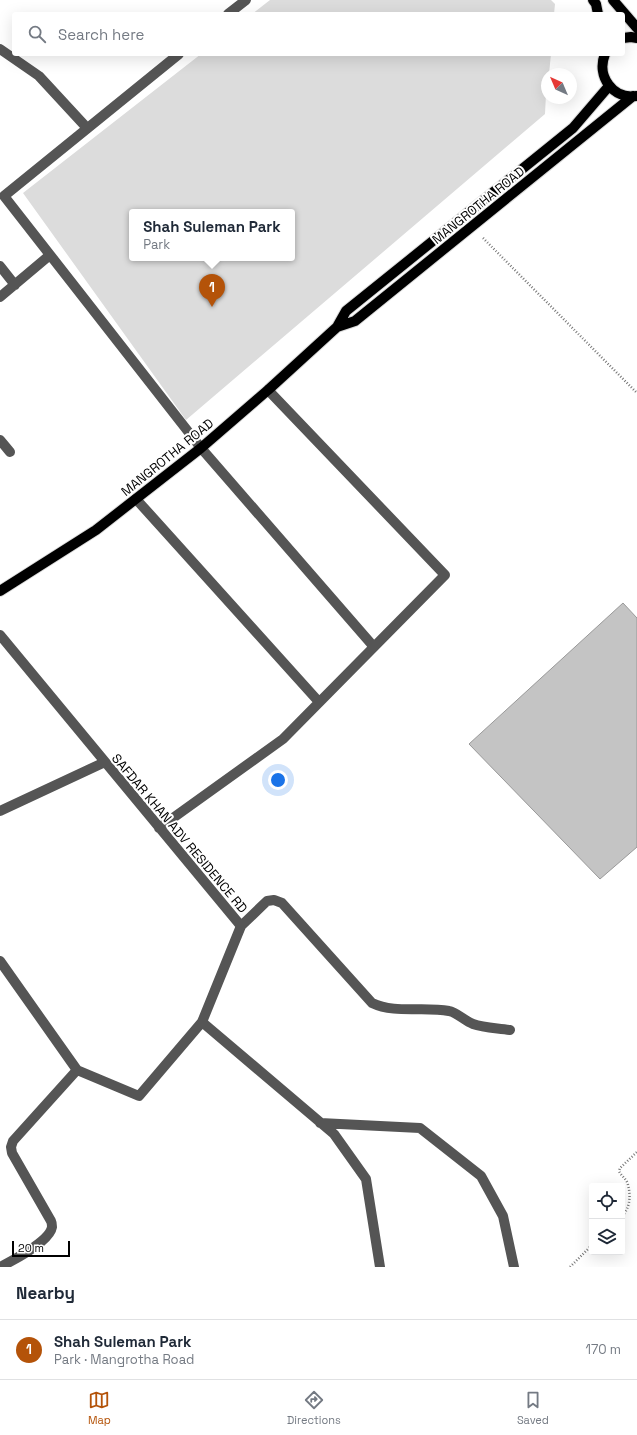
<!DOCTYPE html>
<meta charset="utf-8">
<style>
body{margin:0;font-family:"Space Grotesk",sans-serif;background:#f2f2f3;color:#1f2937}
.controls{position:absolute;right:12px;bottom:12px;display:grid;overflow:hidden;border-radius:4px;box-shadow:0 4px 16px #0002}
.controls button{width:36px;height:36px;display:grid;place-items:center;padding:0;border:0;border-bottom:1px solid #e0e1e3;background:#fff;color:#1f2937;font:20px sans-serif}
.compass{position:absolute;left:541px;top:68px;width:36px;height:36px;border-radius:50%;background:#fff;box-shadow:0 4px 16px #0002;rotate:316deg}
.scale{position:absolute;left:12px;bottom:10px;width:58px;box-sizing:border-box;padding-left:4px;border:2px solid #000;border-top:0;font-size:11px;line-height:14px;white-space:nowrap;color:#000;-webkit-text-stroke:3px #fff;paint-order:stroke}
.you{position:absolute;left:278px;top:780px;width:14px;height:14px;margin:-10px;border:3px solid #fff;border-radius:50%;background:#1a73e8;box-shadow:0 0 0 6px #1a73e833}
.badge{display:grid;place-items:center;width:26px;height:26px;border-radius:50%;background:#b45309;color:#fff;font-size:13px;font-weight:700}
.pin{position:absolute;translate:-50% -33px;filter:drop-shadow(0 1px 2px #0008)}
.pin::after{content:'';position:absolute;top:21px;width:14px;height:12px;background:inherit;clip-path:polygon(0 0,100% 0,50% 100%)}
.popup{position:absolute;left:129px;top:209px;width:166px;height:52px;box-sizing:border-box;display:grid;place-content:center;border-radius:4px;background:#fff;filter:drop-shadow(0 1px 3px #0005);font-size:13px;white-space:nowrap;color:#747a83}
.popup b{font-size:15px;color:#1f2937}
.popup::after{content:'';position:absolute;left:50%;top:100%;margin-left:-8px;border:8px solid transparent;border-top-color:#fff}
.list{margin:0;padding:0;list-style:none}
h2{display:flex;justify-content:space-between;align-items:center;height:52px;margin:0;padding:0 16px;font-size:17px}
h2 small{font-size:13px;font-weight:400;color:#747a83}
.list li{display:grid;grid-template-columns:26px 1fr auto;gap:12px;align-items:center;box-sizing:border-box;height:60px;padding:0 16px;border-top:1px solid #e0e1e3}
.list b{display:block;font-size:15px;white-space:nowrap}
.list p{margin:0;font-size:13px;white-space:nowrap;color:#747a83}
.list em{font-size:13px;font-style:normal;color:#747a83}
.icon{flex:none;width:22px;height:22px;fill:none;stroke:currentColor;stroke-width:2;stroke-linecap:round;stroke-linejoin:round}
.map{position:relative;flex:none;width:637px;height:1267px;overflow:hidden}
.search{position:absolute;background:#fff;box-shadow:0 4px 16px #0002;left:12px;right:12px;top:12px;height:44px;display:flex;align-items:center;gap:10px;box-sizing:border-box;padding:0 14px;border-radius:4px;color:#747a83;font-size:15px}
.sheet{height:112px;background:#fff}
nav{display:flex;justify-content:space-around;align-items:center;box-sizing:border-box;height:56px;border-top:1px solid #e0e1e3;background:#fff;font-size:11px;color:#747a83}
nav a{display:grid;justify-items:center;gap:2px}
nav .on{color:#b45309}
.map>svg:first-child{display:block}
.green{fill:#dcdcdc;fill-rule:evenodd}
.building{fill:#c4c4c4;stroke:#999}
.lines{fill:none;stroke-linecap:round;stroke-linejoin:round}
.major-casing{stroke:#dbdbdb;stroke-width:12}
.path{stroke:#777;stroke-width:2.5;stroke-dasharray:1 2;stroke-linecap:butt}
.minor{stroke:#555;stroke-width:10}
.major{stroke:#000;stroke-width:10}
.labels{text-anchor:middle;stroke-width:4;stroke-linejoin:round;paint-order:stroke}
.street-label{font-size:13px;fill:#000;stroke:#fff}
</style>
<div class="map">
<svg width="637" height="1267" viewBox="0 0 637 1267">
<rect width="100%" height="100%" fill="#fff"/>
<path class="green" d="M 270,0 L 551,0 L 555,4 L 554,14 L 252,14 Z
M 201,54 L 551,54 L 549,74 L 547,74 L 545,114 L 186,420 L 23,193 ZM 132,212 L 292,212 L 292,258 L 132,258 Z"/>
<path class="building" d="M 623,603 L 637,618 L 637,847 L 600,879 L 469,744 Z"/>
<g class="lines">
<defs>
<path id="major" d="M 593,0 L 596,4 L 598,14
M 613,0 L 637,28
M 623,38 L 631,37 L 637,38
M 605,54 C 596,76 613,100 637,96
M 337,327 L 355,321 L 633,96
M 0,591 L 96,530 L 201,448 L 268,390 L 337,327 L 346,311 L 573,128 L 609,86"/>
</defs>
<use href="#major" class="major-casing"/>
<path class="path" d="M 483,238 L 637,393
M 622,1216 C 630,1208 631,1196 628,1185 C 627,1179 621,1176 619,1171 L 620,1168 L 637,1152
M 570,1267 L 592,1245"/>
<path class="minor" d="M 228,14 L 246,0
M 0,49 L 39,76 L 87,128
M 179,54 L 4,196 L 201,448 L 374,647
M 0,266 L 15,285
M 0,297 L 50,255
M 0,440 L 10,452
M 136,499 L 319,702
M 0,635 L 241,926 L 202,1022 L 334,1134 L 366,1179 L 380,1267
M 0,811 L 105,762
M 159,828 L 283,739 L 445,575 L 268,390
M 241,926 L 267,901 L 274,900 L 282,903 L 372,1003 C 395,1014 424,1006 449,1011 C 456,1012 465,1021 473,1024 C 484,1028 498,1028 510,1030
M 0,961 L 77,1070 L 139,1096 L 202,1022
M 320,1123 L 420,1128 L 481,1176 L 503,1216 L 514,1267
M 0,1267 C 12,1261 50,1241 52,1227 C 52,1225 52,1223 51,1221 L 12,1153 L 11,1147 L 13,1141 L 77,1070"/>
<use href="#major" class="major"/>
</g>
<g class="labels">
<g class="street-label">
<text transform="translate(478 205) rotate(-39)" y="5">MANGROTHA ROAD</text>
<text transform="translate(167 457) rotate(-39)" y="5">MANGROTHA ROAD</text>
<text transform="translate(180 833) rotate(50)" y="5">SAFDAR KHAN ADV RESIDENCE RD</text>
</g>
</g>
</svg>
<div class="controls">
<button><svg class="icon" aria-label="locate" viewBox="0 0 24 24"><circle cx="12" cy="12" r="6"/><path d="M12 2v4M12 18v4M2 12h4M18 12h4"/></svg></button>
<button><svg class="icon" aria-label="layers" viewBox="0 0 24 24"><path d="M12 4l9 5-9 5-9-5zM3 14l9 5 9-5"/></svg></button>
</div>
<svg class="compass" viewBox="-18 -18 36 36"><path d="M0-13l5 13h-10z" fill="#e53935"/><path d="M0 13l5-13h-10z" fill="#747a83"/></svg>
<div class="scale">20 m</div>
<div class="you"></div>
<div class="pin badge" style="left:212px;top:307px">1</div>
<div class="popup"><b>Shah Suleman Park</b>Park</div>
<div class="search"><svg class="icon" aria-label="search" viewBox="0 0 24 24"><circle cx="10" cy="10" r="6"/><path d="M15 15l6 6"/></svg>Search here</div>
</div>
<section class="sheet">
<h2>Nearby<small></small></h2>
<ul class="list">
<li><span class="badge">1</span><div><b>Shah Suleman Park</b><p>Park · Mangrotha Road</p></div><em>170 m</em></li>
</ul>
</section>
<nav>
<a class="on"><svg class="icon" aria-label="map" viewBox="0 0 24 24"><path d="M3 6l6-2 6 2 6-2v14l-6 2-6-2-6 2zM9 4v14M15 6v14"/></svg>Map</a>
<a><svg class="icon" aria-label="directions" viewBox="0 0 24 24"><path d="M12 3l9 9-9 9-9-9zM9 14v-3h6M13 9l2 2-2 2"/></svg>Directions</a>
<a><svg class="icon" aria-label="saved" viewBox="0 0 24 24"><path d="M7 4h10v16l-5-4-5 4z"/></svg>Saved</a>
</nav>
